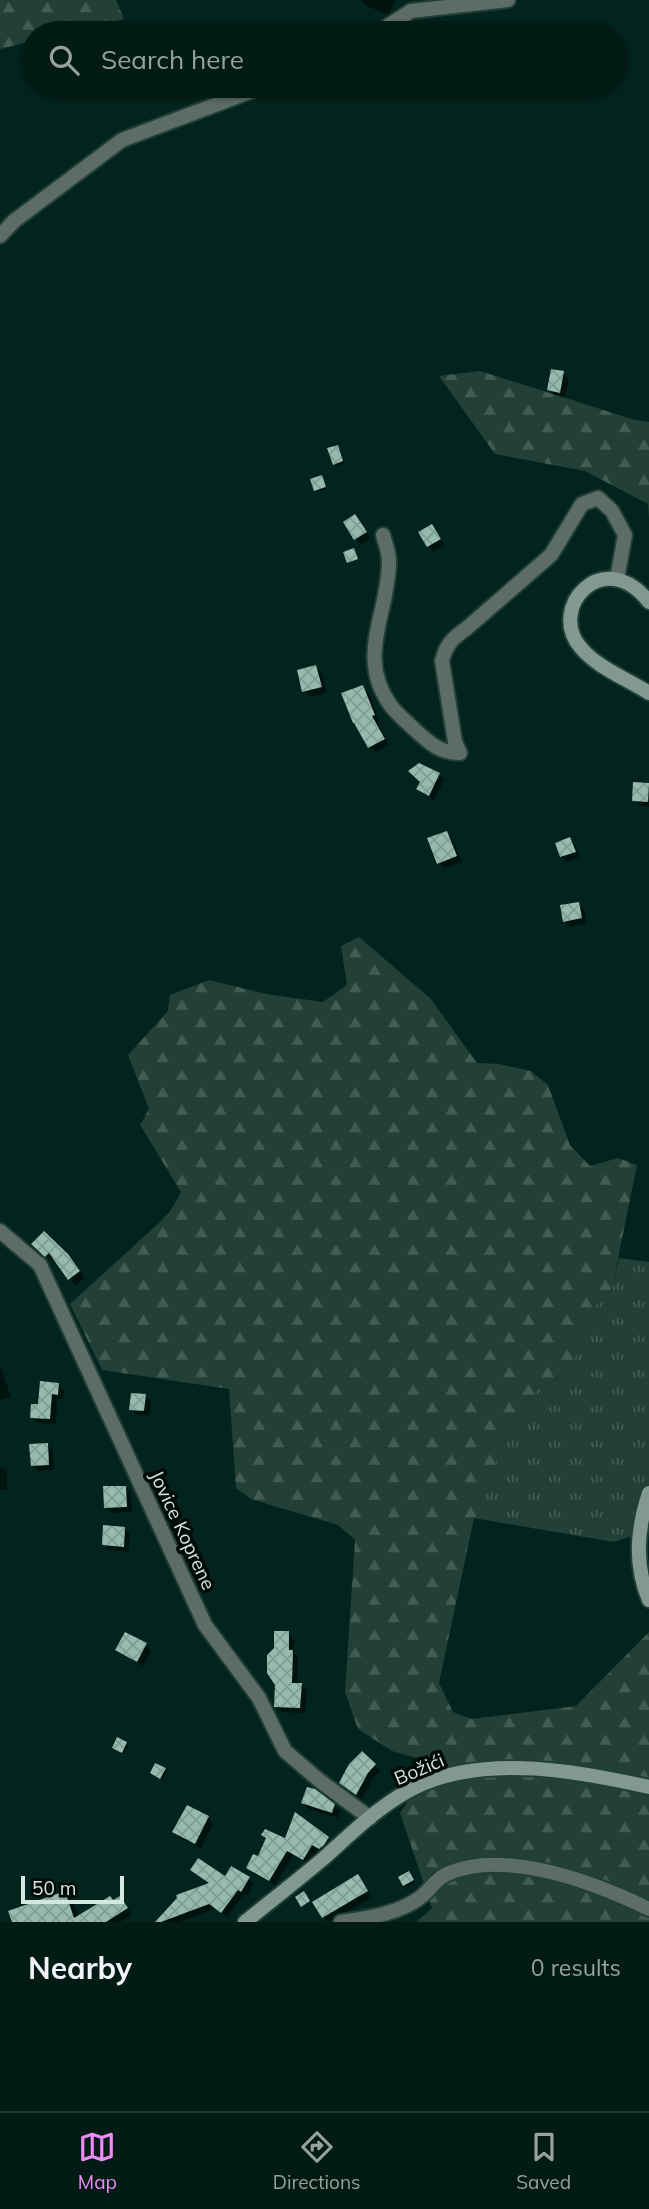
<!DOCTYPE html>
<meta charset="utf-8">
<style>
body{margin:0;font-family:Mulish,sans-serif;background:#0c241e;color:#f1f3f6}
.scale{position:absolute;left:21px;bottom:18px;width:103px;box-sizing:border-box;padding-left:7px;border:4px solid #d4e6e0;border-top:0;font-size:19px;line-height:24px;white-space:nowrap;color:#d4e6e0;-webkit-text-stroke:5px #010a07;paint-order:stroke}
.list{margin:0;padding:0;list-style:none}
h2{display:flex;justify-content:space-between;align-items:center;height:91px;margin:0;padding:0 28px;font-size:30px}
h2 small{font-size:23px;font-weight:400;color:#96a1a0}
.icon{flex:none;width:38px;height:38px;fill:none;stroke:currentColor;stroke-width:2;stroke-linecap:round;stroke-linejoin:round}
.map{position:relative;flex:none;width:649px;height:1922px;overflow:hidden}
.search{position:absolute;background:#021b15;box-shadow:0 2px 5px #0004;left:21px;right:21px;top:21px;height:77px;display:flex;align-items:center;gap:18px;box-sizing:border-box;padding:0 24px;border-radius:38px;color:#96a1a0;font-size:26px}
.sheet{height:189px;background:#021b15}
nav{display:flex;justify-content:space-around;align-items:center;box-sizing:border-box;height:98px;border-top:2px solid #233934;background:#021b15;font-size:19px;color:#96a1a0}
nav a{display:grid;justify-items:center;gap:4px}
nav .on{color:#ef8bf7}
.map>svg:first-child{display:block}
.grass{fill:url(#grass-tufts)}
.forest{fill:url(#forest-firs)}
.shadow{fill:#0007}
.building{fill:url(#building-cross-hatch)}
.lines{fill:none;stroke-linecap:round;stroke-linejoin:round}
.street-casing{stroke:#1f3f37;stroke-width:18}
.secondary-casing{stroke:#1f3f37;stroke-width:18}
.street{stroke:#5d6c67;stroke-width:14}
.secondary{stroke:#829992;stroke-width:14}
.labels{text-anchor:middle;stroke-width:7;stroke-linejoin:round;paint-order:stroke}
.street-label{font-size:19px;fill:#d4e6e0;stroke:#010a07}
</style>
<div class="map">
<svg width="649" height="1922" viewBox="0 0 649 1922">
<defs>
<pattern id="grass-tufts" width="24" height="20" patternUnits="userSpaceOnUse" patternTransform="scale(1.75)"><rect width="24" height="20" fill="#234038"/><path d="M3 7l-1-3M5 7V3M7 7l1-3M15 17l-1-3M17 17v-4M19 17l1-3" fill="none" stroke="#425c54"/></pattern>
<pattern id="forest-firs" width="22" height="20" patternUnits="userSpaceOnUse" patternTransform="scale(1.75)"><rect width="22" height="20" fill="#234038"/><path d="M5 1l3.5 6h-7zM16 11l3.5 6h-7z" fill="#425c54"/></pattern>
<pattern id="building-cross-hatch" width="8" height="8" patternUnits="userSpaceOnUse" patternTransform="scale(1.75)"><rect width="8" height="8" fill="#96baaf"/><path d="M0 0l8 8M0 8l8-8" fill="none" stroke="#809d94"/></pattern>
</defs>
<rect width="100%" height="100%" fill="#02241c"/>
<path class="grass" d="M 619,1258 L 649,1262 L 649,1521 L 646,1531 L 614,1542 L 474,1518 L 500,1451 L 537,1387 L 570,1373 L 592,1308 L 612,1288 Z"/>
<path class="forest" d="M 0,0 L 116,0 L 124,19 L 66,33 L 33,33 L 33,41 L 0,49 Z
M 480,371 L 635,420 L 649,422 L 649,519 L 648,504 L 585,471 L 495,454 L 439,376 Z
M 359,937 L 430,998 L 477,1063 L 499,1064 L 531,1071 L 548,1085 L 570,1145 L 590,1166 L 618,1158 L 637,1165 L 612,1288 L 592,1308 L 570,1373 L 537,1387 L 500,1451 L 474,1518 L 439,1683 L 453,1712 L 471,1719 L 576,1706 L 649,1632 L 649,1922 L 416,1922 L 432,1908 L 400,1813 L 434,1763 L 392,1751 L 358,1729 L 345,1692 L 355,1540 L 338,1525 L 251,1499 L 236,1488 L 229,1389 L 102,1370 L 70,1304 L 160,1222 L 171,1210 L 181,1192 L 140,1125 L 149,1109 L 128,1055 L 168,1011 L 170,995 L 209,980 L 266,994 L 323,1002 L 347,985 L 341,946 Z"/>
<path class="shadow" d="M 361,0 L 395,0 L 389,15 L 367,6 Z
M 563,373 L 569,379 L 565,397 L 555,395 L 549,389 Z
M 337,447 L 345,463 L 337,466 L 335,464 Z
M 321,477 L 327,489 L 318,492 L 315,490 Z
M 355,516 L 371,538 L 361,545 L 345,523 Z
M 432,526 L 445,545 L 434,552 L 428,546 Z
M 316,667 L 321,672 L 327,693 L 310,697 L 304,691 Z
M 363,687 L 369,693 L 379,721 L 377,722 L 389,745 L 375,752 L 369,747 Z
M 439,775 L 444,780 L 434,800 L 418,789 Z
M 648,785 L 649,807 L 640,806 L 634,801 Z
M 447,833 L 452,838 L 462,862 L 445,868 L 439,863 Z
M 570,839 L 575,845 L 580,858 L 567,862 L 562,857 L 557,844 Z
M 578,904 L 584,909 L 587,923 L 570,927 L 565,921 Z
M 34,1244 L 74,1262 L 85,1278 L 75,1285 L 54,1258 L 52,1261 Z
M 0,1365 L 11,1397 L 0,1400 Z
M 58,1385 L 64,1391 L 63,1399 L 57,1399 L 56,1424 L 38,1423 L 32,1417 Z
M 145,1396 L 151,1401 L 149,1416 L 137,1415 L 131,1409 Z
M 47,1444 L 53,1450 L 54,1470 L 38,1471 L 32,1465 Z
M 0,1467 L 7,1472 L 7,1490 L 0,1490 Z
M 126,1487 L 131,1493 L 132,1512 L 112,1513 L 106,1507 Z
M 124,1529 L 130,1534 L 129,1552 L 109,1550 L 104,1544 Z
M 288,1633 L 294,1639 L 294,1653 L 298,1657 L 297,1685 L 301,1685 L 307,1691 L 305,1713 L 282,1712 L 276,1706 L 277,1684 Z
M 146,1645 L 151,1651 L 143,1666 L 118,1650 Z
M 126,1744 L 128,1746 L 124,1754 L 116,1750 Z
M 362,1753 L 380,1771 L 373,1779 L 362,1799 L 347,1788 Z
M 165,1769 L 167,1771 L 163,1780 L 154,1775 Z
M 303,1803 L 334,1806 L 340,1811 L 338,1818 L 309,1809 Z
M 296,1815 L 334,1844 L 326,1854 L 319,1849 L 310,1864 L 293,1855 L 275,1885 L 253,1874 L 248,1868 L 259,1859 L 268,1839 L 286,1840 Z
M 208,1818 L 213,1824 L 201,1848 L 180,1838 L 174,1832 Z
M 411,1875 L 415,1883 L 407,1887 L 404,1885 Z
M 358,1876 L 372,1898 L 328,1922 L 323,1917 Z
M 226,1878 L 249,1879 L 254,1884 L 247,1896 L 244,1894 L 227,1917 L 215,1909 L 179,1922 L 157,1922 Z
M 64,1893 L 73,1901 L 80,1922 L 13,1922 Z
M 114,1902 L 125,1904 L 132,1915 L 120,1922 L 88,1922 Z"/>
<path class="building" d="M 551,369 L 564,371 L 560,393 L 547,390 Z
M 338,445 L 343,461 L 333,465 L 327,448 Z
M 322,475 L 326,487 L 314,491 L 310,479 Z
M 355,514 L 367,532 L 354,540 L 343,522 Z
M 432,524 L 441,539 L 427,547 L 418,532 Z
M 354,548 L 358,559 L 347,563 L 343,552 Z
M 316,665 L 322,687 L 302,692 L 297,670 Z
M 363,685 L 375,715 L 372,716 L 385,739 L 368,748 L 354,723 L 353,723 L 341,693 Z
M 419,763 L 440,773 L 429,796 L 416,789 L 420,782 L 408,771 Z
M 633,782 L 649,783 L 648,802 L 632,801 Z
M 447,831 L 457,856 L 437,864 L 427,838 Z
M 570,837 L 576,852 L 560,857 L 555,843 Z
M 579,902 L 582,918 L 563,922 L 560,905 Z
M 44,1231 L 68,1254 L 80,1271 L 68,1280 L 49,1253 L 45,1257 L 31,1244 Z
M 40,1381 L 59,1383 L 58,1395 L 52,1394 L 50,1419 L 30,1418 L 31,1404 L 38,1404 Z
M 131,1393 L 146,1394 L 144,1411 L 129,1410 Z
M 48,1443 L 49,1465 L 31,1466 L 29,1444 Z
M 103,1486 L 126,1486 L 127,1507 L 104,1508 Z
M 103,1525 L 125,1527 L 124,1547 L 102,1545 Z
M 274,1631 L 289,1631 L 289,1650 L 293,1650 L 292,1683 L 302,1683 L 300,1708 L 274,1707 L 275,1685 L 267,1673 L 267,1655 L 274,1648 Z
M 125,1632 L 147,1643 L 137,1662 L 115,1650 Z
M 117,1737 L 127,1742 L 122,1753 L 112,1748 Z
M 362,1751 L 376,1764 L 368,1773 L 356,1795 L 339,1783 L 349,1764 Z
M 155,1763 L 166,1768 L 160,1779 L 150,1773 Z
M 307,1787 L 315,1789 L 335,1804 L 332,1813 L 301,1803 Z
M 187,1805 L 209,1816 L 195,1844 L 172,1832 Z
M 295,1812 L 329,1837 L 324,1845 L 319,1849 L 312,1845 L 303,1860 L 287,1851 L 269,1881 L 246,1868 L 253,1854 L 258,1856 L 266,1838 L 261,1835 L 265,1829 L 285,1838 Z
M 198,1858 L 225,1876 L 231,1866 L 250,1877 L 241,1892 L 238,1890 L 221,1913 L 209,1904 L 161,1922 L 155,1922 L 177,1898 L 176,1895 L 209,1883 L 190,1870 Z
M 409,1871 L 414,1880 L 403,1886 L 398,1877 Z
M 358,1874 L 368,1891 L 322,1918 L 312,1902 Z
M 65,1891 L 74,1918 L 110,1896 L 113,1900 L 120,1896 L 128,1908 L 106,1922 L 12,1922 L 8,1911 Z
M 304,1891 L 310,1901 L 301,1907 L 295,1897 Z"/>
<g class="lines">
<defs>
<path id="street" d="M 377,33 L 411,11 L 508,0
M 0,236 L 14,221 L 122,140 L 265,86
M 383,535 C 385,543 389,552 389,561 C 389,614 355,656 391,706 C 398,715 407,722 414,729 C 429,743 440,753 460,753 L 455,742 L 442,661 C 446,644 453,638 467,628 L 551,555 L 582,504 L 598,498 L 612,511 L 625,535 L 617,579
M 0,1231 L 40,1265 L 205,1625 L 259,1698 L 285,1751 L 320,1781 L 370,1818
M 341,1922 C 366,1918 397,1914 418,1899 C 429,1892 435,1879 447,1874 C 505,1848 596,1883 649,1909"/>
<path id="secondary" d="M 649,602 C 604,544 546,608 581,648 C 598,668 627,679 649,693
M 649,1493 C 637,1529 634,1564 649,1600
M 245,1922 C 271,1901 298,1880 324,1858 C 354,1831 385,1800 422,1784 C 491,1755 578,1771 649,1787"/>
</defs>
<use href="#street" class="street-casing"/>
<use href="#secondary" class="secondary-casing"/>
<use href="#street" class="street"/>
<use href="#secondary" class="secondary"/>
</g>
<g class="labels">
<g class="street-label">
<text transform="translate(183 1530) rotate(65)" y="7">Jovice Koprene</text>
<text transform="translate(419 1769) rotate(-23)" y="7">Božići</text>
</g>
</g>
</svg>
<div class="scale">50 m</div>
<div class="search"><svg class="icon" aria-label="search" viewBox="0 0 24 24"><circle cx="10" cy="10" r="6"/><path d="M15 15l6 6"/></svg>Search here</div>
</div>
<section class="sheet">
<h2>Nearby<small>0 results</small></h2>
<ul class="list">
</ul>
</section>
<nav>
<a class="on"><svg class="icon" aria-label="map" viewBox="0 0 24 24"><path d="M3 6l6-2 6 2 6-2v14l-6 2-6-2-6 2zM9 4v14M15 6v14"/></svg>Map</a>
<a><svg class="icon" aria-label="directions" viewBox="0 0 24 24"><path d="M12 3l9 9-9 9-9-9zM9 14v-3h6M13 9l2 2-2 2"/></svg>Directions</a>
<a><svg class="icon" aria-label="saved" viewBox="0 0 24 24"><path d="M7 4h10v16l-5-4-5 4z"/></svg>Saved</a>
</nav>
